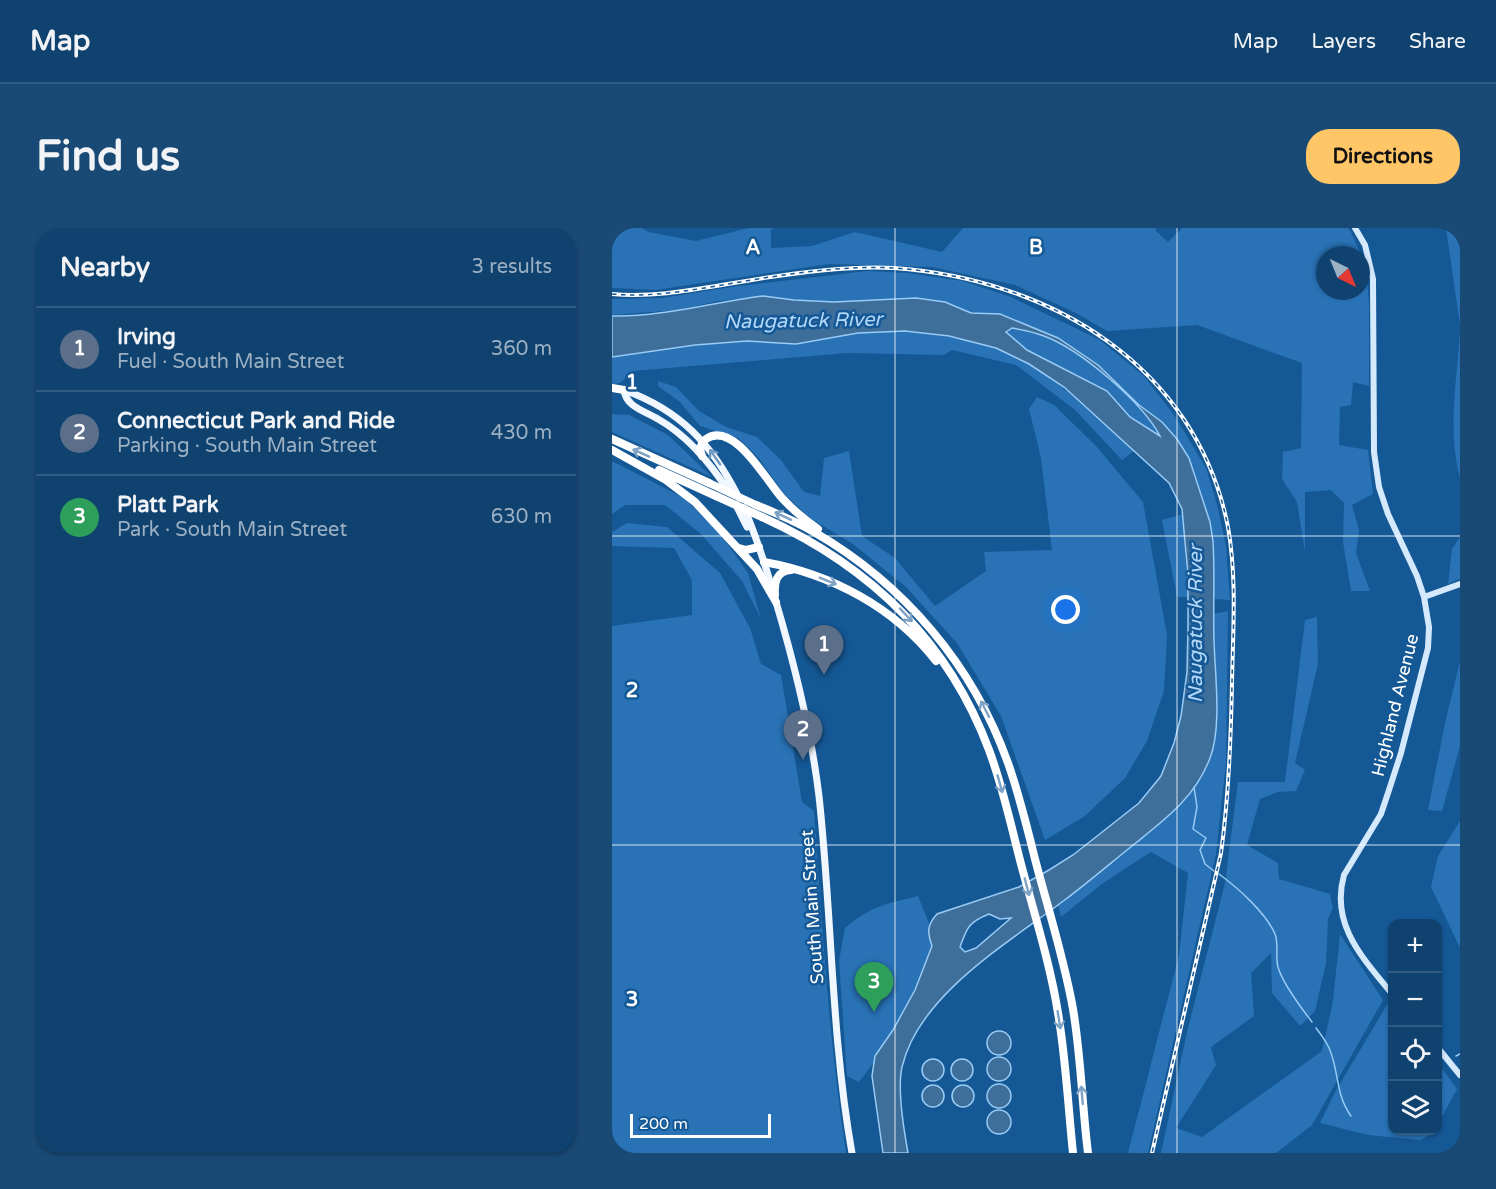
<!DOCTYPE html>
<meta charset="utf-8">
<style>
body{margin:0;font-family:"Varela Round",sans-serif;background:#194975;color:#f1f3f6}
.controls{position:absolute;right:18px;bottom:18px;display:grid;overflow:hidden;border-radius:12px;box-shadow:0 2px 4px #0004}
.controls button{width:54px;height:54px;display:grid;place-items:center;padding:0;border:0;border-bottom:2px solid #305b83;background:#104270;color:#f1f3f6;font:30px sans-serif}
.compass{position:absolute;left:704px;top:18px;width:54px;height:54px;border-radius:50%;background:#104270;box-shadow:0 2px 4px #0004;rotate:137deg}
.scale{position:absolute;left:18px;bottom:15px;width:141px;box-sizing:border-box;padding-left:6px;border:3px solid #fff;border-top:0;font-size:16px;line-height:21px;white-space:nowrap;color:#fff;-webkit-text-stroke:4px #155896;paint-order:stroke}
.you{position:absolute;left:454px;top:382px;width:21px;height:21px;margin:-15px;border:4px solid #fff;border-radius:50%;background:#1a73e8;box-shadow:0 0 0 9px #1a73e833}
.badge{display:grid;place-items:center;width:39px;height:39px;border-radius:50%;background:#ffc667;color:#fff;font-size:20px;font-weight:700}
.pin{position:absolute;translate:-50% -50px;filter:drop-shadow(0 2px 3px #0008)}
.pin::after{content:'';position:absolute;top:32px;width:21px;height:18px;background:inherit;clip-path:polygon(0 0,100% 0,50% 100%)}
.list{margin:0;padding:0;list-style:none}
h2{display:flex;justify-content:space-between;align-items:center;height:78px;margin:0;padding:0 24px;font-size:26px}
h2 small{font-size:20px;font-weight:400;color:#9cb0c3}
.list li{display:grid;grid-template-columns:39px 1fr auto;gap:18px;align-items:center;box-sizing:border-box;height:84px;padding:0 24px;border-top:2px solid #305b83}
.list b{display:block;font-size:22px;white-space:nowrap}
.list p{margin:0;font-size:20px;white-space:nowrap;color:#9cb0c3}
.list em{font-size:20px;font-style:normal;color:#9cb0c3}
.icon{flex:none;width:33px;height:33px;fill:none;stroke:currentColor;stroke-width:2;stroke-linecap:round;stroke-linejoin:round}
.map{position:relative;flex:none;width:848px;height:925px;overflow:hidden;border-radius:24px}
header{display:flex;align-items:center;gap:36px;box-sizing:border-box;height:84px;padding:0 30px;background:#104270;border-bottom:2px solid #305b83}
header strong{font-size:28px}
nav{display:flex;gap:33px;margin-inline-start:auto;font-size:21px}
.intro{display:flex;align-items:center;justify-content:space-between;box-sizing:border-box;height:144px;padding:0 36px}
h1{margin:0;font-size:42px}
.button{padding:15px 27px;border-radius:24px;background:#ffc667;color:#111;font-size:21px;font-weight:700}
main{display:flex;gap:36px;padding:0 36px}
aside{flex:1;background:#104270;border-radius:24px;box-shadow:0 2px 4px #0004}
.map>svg:first-child{display:block}
.green{fill:#2872b5;fill-rule:evenodd}
.water{fill:#3e6e9a;stroke:#98cbf5;stroke-width:1.5;fill-rule:evenodd}
.lines{fill:none;stroke-linecap:round;stroke-linejoin:round}
.stream{stroke:#98cbf5;stroke-width:1.5}
.secondary{stroke:#d5e9fc;stroke-width:6}
.primary{stroke:#f1f7ff;stroke-width:7}
.highway{stroke:#fff;stroke-width:8}
.rail-casing{stroke:#fff;stroke-width:4}
.rail{stroke:#155896;stroke-width:1.5;stroke-dasharray:4.5;stroke-linecap:butt}
.highway-bridge{stroke:#fff;stroke-width:8}
.oneway{stroke:#7ea3c5}
.oneway2{stroke:#6d98c0}
.grid{fill:none;stroke:#fff;stroke-width:1.5;stroke-opacity:0.55}
.labels{text-anchor:middle;stroke-width:5;stroke-linejoin:round;paint-order:stroke}
.street-label{font-size:18px;fill:#fff;stroke:#155896}
.water-label{font-size:20px;font-style:italic;fill:#b2d8f9;stroke:#155896}
.grid-label{font-size:20px;text-anchor:middle;font-weight:bold;fill:#fff;stroke:#155896;stroke-width:5;stroke-linejoin:round;paint-order:stroke}
</style>
<header>
<strong>Map</strong>
<nav><a>Map</a><a>Layers</a><a>Share</a></nav>
</header>
<div class="intro"><h1>Find us</h1><a class="button">Directions</a></div>
<main>
<aside>
<h2>Nearby<small>3 results</small></h2>
<ul class="list">
<li><span class="badge" style="background:#5c6f8a">1</span><div><b>Irving</b><p>Fuel · South Main Street</p></div><em>360 m</em></li>
<li><span class="badge" style="background:#5c6f8a">2</span><div><b>Connecticut Park and Ride</b><p>Parking · South Main Street</p></div><em>430 m</em></li>
<li><span class="badge" style="background:#2e9e5b">3</span><div><b>Platt Park</b><p>Park · South Main Street</p></div><em>630 m</em></li>
</ul>
</aside>
<div class="map">
<svg width="848" height="925" viewBox="0 0 848 925">
<rect width="100%" height="100%" fill="#155896"/>
<path class="green" d="M 0,0 L 30,0 L 36,4 L 84,13 L 137,0 L 162,0 L 159,2 L 159,20 L 200,18 L 243,4 L 330,24 L 351,0 L 544,0 L 543,2 L 556,14 L 570,0 L 736,0 L 739,4 L 754,38 L 757,76 L 757,158 L 741,154 L 739,177 L 728,179 L 727,217 L 756,222 L 761,266 L 740,277 L 747,302 L 744,325 L 758,363 L 739,363 L 731,314 L 732,275 L 719,262 L 693,264 L 693,324 L 685,274 L 670,251 L 671,224 L 689,220 L 690,135 L 585,97 L 495,103 L 464,85 L 403,57 L 320,39 L 217,36 L 43,62 L 0,60 ZM 713,27 L 749,27 L 749,63 L 713,63 Z
M 834,0 L 848,0 L 848,97 Z
M 255,43 L 296,45 L 351,53 L 399,69 L 488,112 L 532,148 L 562,187 L 594,240 L 605,276 L 614,318 L 618,372 L 602,371 L 601,313 L 598,295 L 577,230 L 565,211 L 550,194 L 527,177 L 486,137 L 446,110 L 388,86 L 359,85 L 333,74 L 304,70 L 222,74 L 182,72 L 151,68 L 107,73 L 65,82 L 0,87 L 0,71 L 50,70 L 126,58 Z
M 400,100 L 431,107 L 451,117 L 477,134 L 507,159 L 540,193 L 548,209 L 518,189 L 495,163 L 415,122 L 393,104 Z
M 293,103 C 323,107 354,110 383,119 C 436,137 481,188 522,223 L 510,232 L 463,182 L 404,137 L 340,122 L 332,127 L 235,125 L 21,143 L 8,155 L 0,156 L 0,129 L 83,117 L 135,113 L 184,116 L 246,105 Z
M 848,103 L 848,250 C 835,200 845,154 848,103 Z
M 46,153 L 64,159 L 87,183 L 114,199 L 145,209 L 169,232 L 192,264 L 208,268 L 212,230 L 237,223 L 250,308 L 283,330 L 323,378 L 374,343 L 372,324 L 440,322 L 429,230 L 417,181 L 425,169 L 442,177 L 484,218 L 531,274 L 555,407 L 552,463 L 535,513 L 513,550 L 473,588 L 433,612 L 389,488 L 345,415 L 294,359 L 241,316 L 198,290 L 172,266 L 146,229 L 126,210 L 88,198 L 68,174 L 46,158 Z
M 0,186 L 17,187 L 56,207 L 100,249 L 0,204 Z
M 0,233 L 72,270 L 109,307 L 136,345 L 149,391 L 130,353 L 89,306 L 53,277 L 13,277 L 0,286 Z
M 571,286 L 576,369 L 565,369 L 550,292 Z
M 15,295 L 55,299 L 108,345 L 138,400 L 149,436 L 169,447 L 190,574 L 202,583 C 210,697 217,812 234,925 L 0,925 L 0,398 L 80,387 L 80,352 L 62,320 L 0,318 L 0,304 Z
M 848,309 L 848,351 L 836,356 L 840,321 Z
M 616,383 L 614,535 L 604,626 L 536,925 L 516,925 L 567,727 L 576,645 L 539,624 L 491,655 L 449,689 L 446,677 L 571,575 C 582,561 595,545 599,527 C 610,482 602,432 601,386 Z
M 705,389 L 706,436 L 683,535 L 693,542 L 684,563 L 666,564 L 648,571 L 635,617 L 666,635 L 667,651 L 718,666 L 721,680 L 716,691 L 714,735 L 703,783 L 688,798 L 660,765 L 659,725 L 639,745 L 642,788 L 599,819 L 604,837 L 564,900 L 590,909 L 710,823 L 721,773 L 728,706 L 771,772 L 700,897 L 664,925 L 549,925 L 575,804 L 613,655 L 626,554 L 673,554 L 693,392 Z
M 848,433 L 848,518 L 830,583 L 816,582 L 833,495 Z
M 848,593 L 848,720 L 819,659 L 826,628 Z
M 306,668 C 310,679 323,706 323,717 C 325,747 267,829 247,854 L 235,848 L 227,733 L 233,700 C 259,678 274,676 306,668 Z
M 776,775 L 780,781 L 780,902 L 822,903 L 820,906 L 808,912 L 756,907 L 708,895 L 722,866 Z
M 826,835 L 845,861 L 826,896 Z"/>
<path class="water" d="M 151,68 L 182,72 L 222,74 L 304,70 L 333,74 L 359,85 L 388,86 L 446,110 L 486,137 L 527,177 L 550,194 L 565,211 L 577,230 L 598,294 L 601,313 C 603,347 601,380 602,413 C 603,446 610,500 598,530 C 584,568 555,590 525,614 C 501,633 478,653 454,671 C 398,714 307,766 290,839 C 285,861 292,903 296,925 L 271,925 L 260,848 L 263,828 L 281,802 L 303,762 L 320,718 C 315,704 315,697 325,686 L 407,659 L 437,642 L 461,627 L 527,575 L 549,548 L 562,515 L 569,488 L 575,444 L 576,400 L 576,347 L 570,281 L 557,255 L 452,159 L 417,136 L 384,120 L 337,108 L 293,103 L 246,105 L 184,116 L 135,113 L 83,117 L 0,129 L 0,88 C 51,89 101,74 151,68 ZM 400,100 C 411,102 422,104 432,108 C 469,122 530,174 548,208 L 518,189 L 495,163 L 415,122 L 394,104 ZM 377,686 L 388,691 L 399,690 L 364,720 L 353,724 L 348,719 C 355,699 357,694 377,686 Z
M375 815a12 12 0 1 1 24 0a12 12 0 1 1-24 0Z
M375 841a12 12 0 1 1 24 0a12 12 0 1 1-24 0Z
M310 842a11 11 0 1 1 22 0a11 11 0 1 1-22 0Z
M339 842a11 11 0 1 1 22 0a11 11 0 1 1-22 0Z
M375 868a12 12 0 1 1 24 0a12 12 0 1 1-24 0Z
M310 868a11 11 0 1 1 22 0a11 11 0 1 1-22 0Z
M340 868a11 11 0 1 1 22 0a11 11 0 1 1-22 0Z
M375 894a12 12 0 1 1 24 0a12 12 0 1 1-24 0Z"/>
<g class="lines">
<path class="stream" d="M 582,559 L 585,579 L 581,601 L 594,610 L 588,622 L 593,636 L 602,643
M 607,646 C 626,660 654,685 663,706 C 667,716 663,728 666,739 C 670,754 690,781 700,794
M 704,800 C 710,808 716,815 719,825 C 727,847 724,867 739,888
M 844,828 L 848,826"/>
<path class="secondary" d="M 743,0 L 753,17 L 761,51 L 762,224 L 767,259 L 776,286 L 805,348 L 812,369 L 817,399 L 816,420 L 789,525 L 777,562 L 769,586 L 732,647 C 718,697 751,730 780,766
M 812,369 L 848,356
M 826,820 L 848,847"/>
<path class="primary" d="M 12,162 C 68,182 100,216 127,270
M 12,162 C 14,179 33,183 46,191 C 76,208 99,236 117,264
M 124,277 L 135,299
M 132,280 C 145,310 155,342 164,374 C 183,438 199,502 207,568 C 220,687 219,807 240,925"/>
<path class="highway" d="M 0,160 L 12,162
M 0,211 L 97,255
M 0,222 L 54,252 L 83,274 L 145,341 L 164,374
M 90,228 C 87,221 88,216 94,211 C 122,192 155,254 170,270 C 181,282 193,292 206,301
M 47,242 L 104,268
M 144,277 C 164,285 183,293 202,304 C 292,356 361,437 396,535 C 407,566 415,599 423,631 C 436,681 452,730 461,781 C 469,828 470,877 476,925
M 150,289 C 256,337 336,412 377,522 C 391,559 399,598 409,636 C 422,685 438,735 446,785 C 454,832 456,878 461,925
M 127,320 L 134,322 L 147,319
M 152,334 C 219,346 282,379 324,433
M 163,367 C 162,355 164,343 179,342"/>
<defs>
<path id="rail" d="M 0,66 C 43,70 85,61 128,54 C 174,46 235,37 282,40 C 437,51 584,137 616,299 C 625,350 621,402 620,454 C 619,511 617,568 609,625 L 540,925"/>
</defs>
<use href="#rail" class="rail-casing"/>
<use href="#rail" class="rail"/>
<path class="highway-bridge" d="M 97,255 L 144,277
M 104,268 L 150,289"/>
</g>
<defs><path id="oneway-shaft" d="M-6 0H5M1.5-3L5.5 0L1.5 3" fill="none" stroke-width="1.6" stroke-linecap="round" stroke-linejoin="round" transform="scale(1.5)"/></defs>
<g class="oneway">
<use href="#oneway-shaft" transform="translate(29 225) rotate(-156)"/>
<use href="#oneway-shaft" transform="translate(171 288) rotate(-155)"/>
<use href="#oneway-shaft" transform="translate(216 353) rotate(22)"/>
<use href="#oneway-shaft" transform="translate(294 387) rotate(47)"/>
<use href="#oneway-shaft" transform="translate(373 481) rotate(-117)"/>
<use href="#oneway-shaft" transform="translate(388 556) rotate(74)"/>
<use href="#oneway-shaft" transform="translate(415 659) rotate(75)"/>
<use href="#oneway-shaft" transform="translate(447 792) rotate(81)"/>
<use href="#oneway-shaft" transform="translate(470 867) rotate(-95)"/>
</g>
<use class="oneway2" href="#oneway-shaft" transform="translate(103 229) rotate(-125)"/>
<path class="grid" d="M 283,0 L 283,925M 565,0 L 565,925M 0,308 L 848,308M 0,617 L 848,617"/>
<g class="labels">
<g class="street-label">
<text transform="translate(783 477) rotate(-76)" y="6">Highland Avenue</text>
<text transform="translate(200 679) rotate(-94)" y="6">South Main Street</text>
</g>
<g class="water-label">
<text transform="translate(191 92) rotate(-1)" y="7">Naugatuck River</text>
<text transform="translate(583 396) rotate(-90)" y="7">Naugatuck River</text>
</g>
</g>
<g class="grid-label">
<text x="141" y="26">A</text>
<text x="424" y="26">B</text>
<text x="20" y="161">1</text>
<text x="20" y="469">2</text>
<text x="20" y="778">3</text>
</g>
</svg>
<div class="controls">
<button>+</button>
<button>−</button>
<button><svg class="icon" aria-label="locate" viewBox="0 0 24 24"><circle cx="12" cy="12" r="6"/><path d="M12 2v4M12 18v4M2 12h4M18 12h4"/></svg></button>
<button><svg class="icon" aria-label="layers" viewBox="0 0 24 24"><path d="M12 4l9 5-9 5-9-5zM3 14l9 5 9-5"/></svg></button>
</div>
<svg class="compass" viewBox="-18 -18 36 36"><path d="M0-13l5 13h-10z" fill="#e53935"/><path d="M0 13l5-13h-10z" fill="#9cb0c3"/></svg>
<div class="scale">200 m</div>
<div class="you"></div>
<div class="pin badge" style="left:212px;top:447px;background:#5c6f8a">1</div>
<div class="pin badge" style="left:191px;top:532px;background:#5c6f8a">2</div>
<div class="pin badge" style="left:262px;top:784px;background:#2e9e5b">3</div>
</div>
</main>
